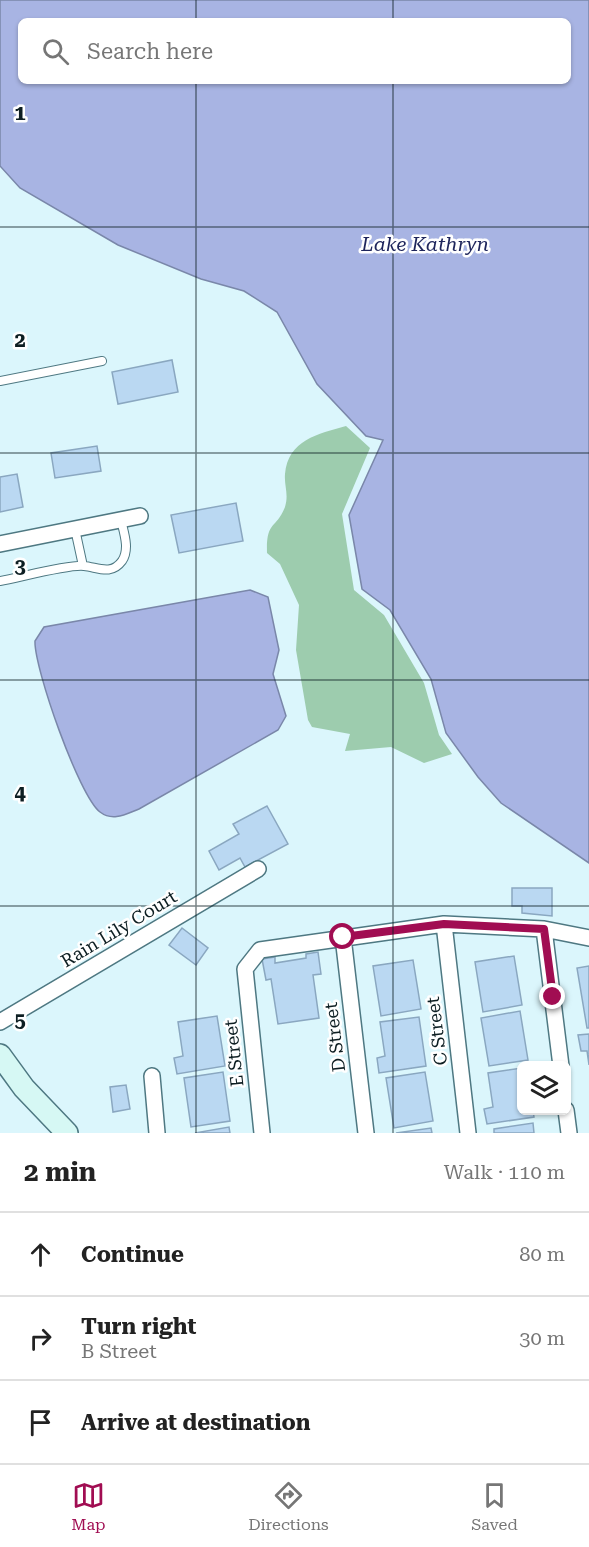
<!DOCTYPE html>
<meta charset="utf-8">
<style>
body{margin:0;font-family:"Roboto Serif",serif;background:#f6f6f6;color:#222}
.controls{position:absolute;right:18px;bottom:18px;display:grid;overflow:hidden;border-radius:9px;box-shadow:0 2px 4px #0004}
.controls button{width:54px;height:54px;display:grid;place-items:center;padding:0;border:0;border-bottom:2px solid #e0e0e0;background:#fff;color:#222;font:30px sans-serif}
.stop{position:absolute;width:18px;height:18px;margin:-14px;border:4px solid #a10d52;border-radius:50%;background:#fff}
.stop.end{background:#a10d52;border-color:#fff;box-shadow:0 2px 6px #0008}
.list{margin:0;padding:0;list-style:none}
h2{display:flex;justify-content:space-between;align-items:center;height:78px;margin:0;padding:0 24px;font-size:26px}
h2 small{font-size:20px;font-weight:400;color:#767676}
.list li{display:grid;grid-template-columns:39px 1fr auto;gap:18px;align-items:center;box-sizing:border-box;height:84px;padding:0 24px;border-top:2px solid #e0e0e0}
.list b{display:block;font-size:22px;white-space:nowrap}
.list p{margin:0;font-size:20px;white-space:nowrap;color:#767676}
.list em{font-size:20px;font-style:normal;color:#767676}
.icon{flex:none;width:33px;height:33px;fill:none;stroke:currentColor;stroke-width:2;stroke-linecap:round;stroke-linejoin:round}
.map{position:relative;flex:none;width:589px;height:1133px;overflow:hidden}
.search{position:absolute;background:#fff;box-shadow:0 2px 4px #0004;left:18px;right:18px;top:18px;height:66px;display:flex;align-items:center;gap:15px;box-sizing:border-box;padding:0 21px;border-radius:9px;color:#767676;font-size:22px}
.sheet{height:330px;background:#fff}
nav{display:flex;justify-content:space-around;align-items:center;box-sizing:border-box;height:84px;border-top:2px solid #e0e0e0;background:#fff;font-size:16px;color:#767676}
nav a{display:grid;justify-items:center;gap:3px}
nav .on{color:#a10d52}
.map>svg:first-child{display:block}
.green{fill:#9dccae}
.water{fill:#a8b4e3;stroke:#7a87a9;stroke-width:1.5;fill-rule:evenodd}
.building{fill:#bad8f2;stroke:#8aa7c0;stroke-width:1.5}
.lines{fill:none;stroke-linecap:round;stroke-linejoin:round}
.lane-casing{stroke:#4e7882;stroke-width:10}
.street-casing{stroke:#4e7882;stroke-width:18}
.secondary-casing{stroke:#4e7882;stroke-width:24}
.lane{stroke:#fff;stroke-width:8}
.street{stroke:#fff;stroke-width:15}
.secondary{stroke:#d6f8f4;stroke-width:21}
.route{stroke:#a10d52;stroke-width:8}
.grid{fill:none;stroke:#0d1e22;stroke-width:1.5;stroke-opacity:0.55}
.labels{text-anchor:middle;stroke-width:5;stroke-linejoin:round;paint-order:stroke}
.street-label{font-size:18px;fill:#0d1e22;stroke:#fff}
.water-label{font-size:20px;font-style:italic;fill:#1e255c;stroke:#fff}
.grid-label{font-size:20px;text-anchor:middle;font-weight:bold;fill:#0d1e22;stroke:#fff;stroke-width:5;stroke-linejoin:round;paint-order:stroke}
</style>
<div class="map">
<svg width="589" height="1133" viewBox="0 0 589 1133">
<rect width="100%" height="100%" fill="#dbf6fc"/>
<path class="green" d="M 346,426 L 370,448 L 342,514 L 354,590 L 384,615 L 424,683 L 439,735 L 452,754 L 424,763 L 391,747 L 345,751 L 350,734 L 312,727 L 308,720 L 296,650 L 299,605 L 280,564 L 267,553 C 266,520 276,530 285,507 C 289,494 284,486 285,474 C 288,440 318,434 346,426 Z"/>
<path class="water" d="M 0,0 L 589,0 L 589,863 L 501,803 L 478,777 L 446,733 L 431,679 L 390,610 L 362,589 L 349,515 L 383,440 L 366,436 L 317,384 L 277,312 L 244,291 L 201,279 L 118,245 L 20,188 L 0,166 ZM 21,21 L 568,21 L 568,81 L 21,81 Z
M 250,590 L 268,597 L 279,650 L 273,674 L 286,716 L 278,730 L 139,809 C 126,814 113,822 100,812 C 79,796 34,668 35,641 L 44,627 Z"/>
<path class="building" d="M 172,360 L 178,392 L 118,404 L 112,372 Z
M 97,446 L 101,471 L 55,478 L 51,453 Z
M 17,474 L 23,507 L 0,512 L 0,477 Z
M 236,503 L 243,541 L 179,553 L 171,515 Z
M 267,806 L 288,844 L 245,867 L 240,858 L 219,870 L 209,851 L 239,834 L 233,824 Z
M 512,888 L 552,888 L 552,916 L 522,913 L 522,906 L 512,906 Z
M 182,928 L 208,948 L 196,965 L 169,945 Z
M 318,952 L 321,974 L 313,975 L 319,1018 L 278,1024 L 271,979 L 266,980 L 262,959 L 275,957 L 275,963 L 306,958 L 306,954 Z
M 514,956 L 522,1005 L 483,1012 L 475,962 Z
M 413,960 L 421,1009 L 381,1016 L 373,966 Z
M 589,966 L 589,1028 L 587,1028 L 577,968 Z
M 520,1011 L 528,1060 L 489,1066 L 481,1018 Z
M 217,1016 L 225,1066 L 177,1074 L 174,1058 L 183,1056 L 178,1022 Z
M 419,1017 L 426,1066 L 379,1073 L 377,1058 L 385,1056 L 380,1022 Z
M 589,1034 L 589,1065 L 587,1051 L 581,1051 L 578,1035 Z
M 522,1068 L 522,1110 L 533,1110 L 534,1117 L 487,1124 L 484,1109 L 493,1107 L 488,1073 Z
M 223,1072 L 230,1121 L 191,1127 L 184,1078 Z
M 425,1072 L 433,1121 L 394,1128 L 386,1078 Z
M 126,1085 L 130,1109 L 113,1112 L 110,1087 Z
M 533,1123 L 534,1133 L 494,1133 L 494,1129 Z
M 229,1127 L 230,1133 L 195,1133 Z
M 431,1128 L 432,1133 L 396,1133 Z"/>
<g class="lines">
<defs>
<path id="lane" d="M 0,381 L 102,361
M 75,529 L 83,566
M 0,581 C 18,578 69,564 84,566 C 97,567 111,576 122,561 C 130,549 124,533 121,520"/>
<path id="street" d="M 0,544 L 140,516
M 444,924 L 468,1133
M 544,929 L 561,1066
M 343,937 L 366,1133
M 0,1022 L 258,869
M 152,1076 L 157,1133
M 566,1110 L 569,1133
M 262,1133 L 245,969 L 260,950 L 444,924 L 544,929 L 589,938"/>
<path id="secondary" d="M 0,1055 L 24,1088 L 67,1133"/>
</defs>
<use href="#lane" class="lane-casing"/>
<use href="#street" class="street-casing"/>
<use href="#secondary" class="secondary-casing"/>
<use href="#lane" class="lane"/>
<use href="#street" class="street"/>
<use href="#secondary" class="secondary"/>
</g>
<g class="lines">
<path class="route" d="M 343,937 L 444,924 L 544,929 L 553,997"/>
</g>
<path class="grid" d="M 196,0 L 196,21M 393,0 L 393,21M 196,81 L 196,1133M 393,81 L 393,1133M 0,227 L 589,227M 0,453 L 589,453M 0,680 L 589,680M 0,906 L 589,906"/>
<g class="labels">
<g class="street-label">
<text transform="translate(119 929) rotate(-31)" y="6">Rain Lily Court</text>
<text transform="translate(437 1031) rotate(-97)" y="6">C Street</text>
<text transform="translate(335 1037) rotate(-97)" y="6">D Street</text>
<text transform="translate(234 1053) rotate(-96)" y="6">E Street</text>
</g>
<g class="water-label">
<text x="425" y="251">Lake Kathryn</text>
</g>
</g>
<g class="grid-label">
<text x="20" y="120">1</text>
<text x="20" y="347">2</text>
<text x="20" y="573">3</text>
<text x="20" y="800">4</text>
<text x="20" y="1027">5</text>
</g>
</svg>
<div class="controls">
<button><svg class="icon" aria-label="layers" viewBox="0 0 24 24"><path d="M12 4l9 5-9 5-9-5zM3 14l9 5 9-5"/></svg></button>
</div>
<div class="stop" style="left:343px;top:937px"></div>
<div class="stop end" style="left:553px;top:997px"></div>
<div class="search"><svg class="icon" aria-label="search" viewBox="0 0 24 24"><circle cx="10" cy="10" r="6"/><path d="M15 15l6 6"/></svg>Search here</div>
</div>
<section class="sheet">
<h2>2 min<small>Walk · 110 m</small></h2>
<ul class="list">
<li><svg class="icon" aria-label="ahead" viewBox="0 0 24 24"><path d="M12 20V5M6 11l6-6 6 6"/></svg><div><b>Continue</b></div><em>80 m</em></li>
<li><svg class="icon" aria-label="right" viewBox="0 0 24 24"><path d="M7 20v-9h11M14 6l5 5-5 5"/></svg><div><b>Turn right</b><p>B Street</p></div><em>30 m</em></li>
<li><svg class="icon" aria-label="arrive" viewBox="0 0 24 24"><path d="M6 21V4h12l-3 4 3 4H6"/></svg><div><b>Arrive at destination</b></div></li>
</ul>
</section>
<nav>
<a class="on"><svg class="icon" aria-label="map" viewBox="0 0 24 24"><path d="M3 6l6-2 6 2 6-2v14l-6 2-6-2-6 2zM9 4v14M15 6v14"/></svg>Map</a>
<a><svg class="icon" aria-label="directions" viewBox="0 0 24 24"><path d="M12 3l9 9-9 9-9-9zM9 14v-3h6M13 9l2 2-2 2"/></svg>Directions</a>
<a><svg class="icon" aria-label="saved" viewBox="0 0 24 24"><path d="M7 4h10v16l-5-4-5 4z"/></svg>Saved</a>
</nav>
